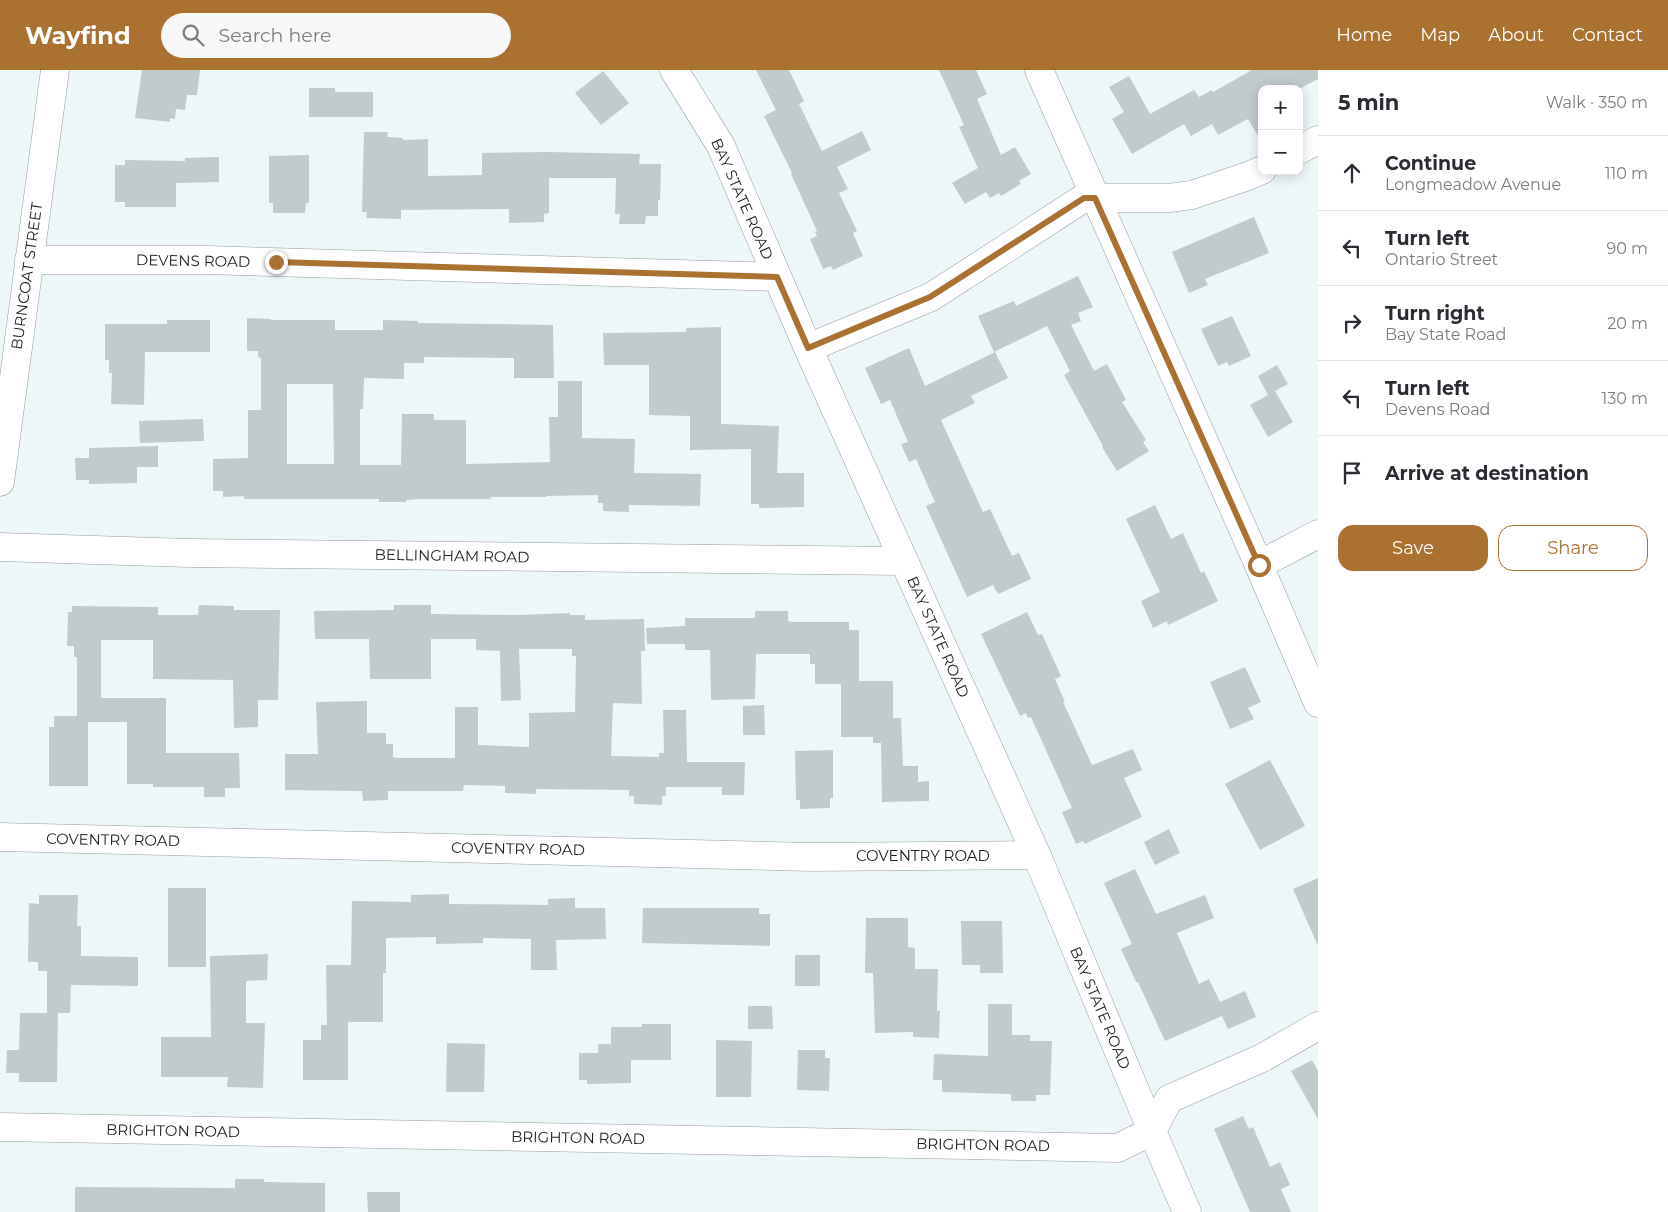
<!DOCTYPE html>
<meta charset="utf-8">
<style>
body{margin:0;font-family:Montserrat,sans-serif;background:#f7f7f7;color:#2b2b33}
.controls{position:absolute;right:15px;top:15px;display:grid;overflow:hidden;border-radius:10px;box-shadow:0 2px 12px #0003}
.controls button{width:45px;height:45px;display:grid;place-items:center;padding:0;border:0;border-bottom:1px solid #e1e1e2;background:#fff;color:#2b2b33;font:25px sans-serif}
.stop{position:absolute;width:15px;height:15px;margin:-11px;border:4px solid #ab7131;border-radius:50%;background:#fff}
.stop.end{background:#ab7131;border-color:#fff;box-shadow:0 1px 5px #0008}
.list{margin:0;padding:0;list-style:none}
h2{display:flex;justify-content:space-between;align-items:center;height:65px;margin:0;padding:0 20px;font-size:21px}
h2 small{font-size:16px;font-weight:400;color:#7c7c81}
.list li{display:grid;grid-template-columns:32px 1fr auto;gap:15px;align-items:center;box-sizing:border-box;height:75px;padding:0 20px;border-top:1px solid #e1e1e2}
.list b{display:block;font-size:19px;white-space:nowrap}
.list p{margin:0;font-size:16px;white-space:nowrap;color:#7c7c81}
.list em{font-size:16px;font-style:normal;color:#7c7c81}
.actions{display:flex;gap:10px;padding:15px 20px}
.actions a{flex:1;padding:11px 0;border:1px solid #ab7131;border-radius:15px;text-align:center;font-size:18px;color:#ab7131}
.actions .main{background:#ab7131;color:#fff}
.icon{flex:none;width:28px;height:28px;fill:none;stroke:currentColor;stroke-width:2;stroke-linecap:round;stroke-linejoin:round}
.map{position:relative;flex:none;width:1318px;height:1142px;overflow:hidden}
header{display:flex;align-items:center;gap:30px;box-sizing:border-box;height:70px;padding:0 25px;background:#ab7131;color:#fff}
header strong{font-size:24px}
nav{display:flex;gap:28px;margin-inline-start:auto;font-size:18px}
.search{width:350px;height:45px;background:#f7f7f7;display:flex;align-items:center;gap:12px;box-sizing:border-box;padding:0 18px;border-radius:28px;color:#7c7c81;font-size:19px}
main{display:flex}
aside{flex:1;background:#fff}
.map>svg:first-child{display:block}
.building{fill:#c1cbcd;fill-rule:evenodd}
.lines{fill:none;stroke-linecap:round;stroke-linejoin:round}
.minor-casing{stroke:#939d9f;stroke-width:29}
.secondary-casing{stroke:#939d9f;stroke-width:29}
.minor{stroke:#fff;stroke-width:28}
.secondary{stroke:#fff;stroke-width:28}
.route{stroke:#ab7131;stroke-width:6}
.labels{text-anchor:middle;stroke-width:4;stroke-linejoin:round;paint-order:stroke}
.street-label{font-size:15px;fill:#1c1f20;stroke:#fff}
</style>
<header>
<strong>Wayfind</strong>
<div class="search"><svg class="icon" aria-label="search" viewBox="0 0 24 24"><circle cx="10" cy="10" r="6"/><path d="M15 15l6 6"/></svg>Search here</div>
<nav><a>Home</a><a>Map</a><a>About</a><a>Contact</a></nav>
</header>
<main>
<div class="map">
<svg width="1318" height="1142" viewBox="0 0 1318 1142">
<rect width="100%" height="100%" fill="#edf7f9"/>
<path class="building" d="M 142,0 L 200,0 L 197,25 L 187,25 L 185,40 L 176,39 L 175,49 L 170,48 L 170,52 L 135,48 Z
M 756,0 L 789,0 L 804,31 L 799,34 L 822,81 L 862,61 L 871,80 L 837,97 L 848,119 L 839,123 L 857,161 L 853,163 L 863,186 L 833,200 L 831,196 L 823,199 L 810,169 L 817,166 L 815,162 L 817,161 L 791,104 L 792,103 L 764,46 L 776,40 Z
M 939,0 L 976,0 L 987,24 L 977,29 L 1001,85 L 1015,77 L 1031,104 L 1019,111 L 1021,114 L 1001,126 L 999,123 L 990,128 L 986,122 L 965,134 L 952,113 L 978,98 L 959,57 L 964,55 Z
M 1252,0 L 1318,0 L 1318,9 L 1299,19 L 1262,19 L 1262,73 L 1248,49 L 1218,65 L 1212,54 L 1191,66 L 1184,54 L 1132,84 L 1112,49 L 1124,42 L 1109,17 L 1129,6 L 1150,44 L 1194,20 L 1199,27 L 1212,20 L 1213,22 Z
M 603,1 L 629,33 L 601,55 L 575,23 Z
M 309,18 L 335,18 L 335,22 L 373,22 L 373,47 L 309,47 Z
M 364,62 L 388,62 L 387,67 L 403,68 L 403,70 L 428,69 L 428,106 L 482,105 L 482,83 L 549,82 L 640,84 L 639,94 L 661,94 L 660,130 L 658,130 L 658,146 L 646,146 L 645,154 L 619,154 L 620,144 L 615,144 L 616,108 L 549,108 L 549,143 L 544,144 L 544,152 L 509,153 L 509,139 L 401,140 L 401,149 L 366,148 L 367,142 L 362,142 Z
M 309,85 L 309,133 L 306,133 L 305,143 L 273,143 L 273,133 L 269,133 L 269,86 Z
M 219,87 L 219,112 L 176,113 L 176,137 L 125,137 L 125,132 L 115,132 L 115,95 L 125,95 L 125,90 L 185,91 L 185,88 Z
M 1254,147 L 1269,183 L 1205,209 L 1208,215 L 1189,223 L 1172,182 Z
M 1078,206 L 1093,237 L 1078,243 L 1081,251 L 1071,255 L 1094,301 L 1107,294 L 1126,330 L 1122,332 L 1146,370 L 1143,372 L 1149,381 L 1117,401 L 1102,377 L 1103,376 L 1064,305 L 1070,301 L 1047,256 L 994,282 L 978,246 L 1014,231 L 1016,236 Z
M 1232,246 L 1251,286 L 1229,296 L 1227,292 L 1218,296 L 1201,259 Z
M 247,248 L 271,249 L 271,250 L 335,250 L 335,260 L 383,260 L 383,250 L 418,251 L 418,253 L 553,255 L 554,308 L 514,308 L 514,288 L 424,287 L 424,293 L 404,293 L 404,309 L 364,308 L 363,339 L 360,339 L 360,395 L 401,395 L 402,344 L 434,344 L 434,350 L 466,350 L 466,394 L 550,392 L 549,347 L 558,347 L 558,311 L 582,311 L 582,368 L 635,369 L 634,403 L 701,404 L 700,436 L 629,435 L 629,442 L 603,441 L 603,433 L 598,433 L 598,425 L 546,426 L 546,427 L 491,427 L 491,429 L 421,429 L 406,430 L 406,432 L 379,432 L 379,429 L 244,429 L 244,426 L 223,427 L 223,421 L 213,421 L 213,389 L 248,388 L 248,340 L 261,340 L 261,288 L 258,287 L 258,281 L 247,281 ZM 287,314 L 333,314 L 334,394 L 287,394 Z
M 167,250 L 210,250 L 210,282 L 145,282 L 144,335 L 111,334 L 112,303 L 109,303 L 109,290 L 105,290 L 105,254 L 167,254 Z
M 721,257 L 721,354 L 779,356 L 777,403 L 804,403 L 804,437 L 759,438 L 759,434 L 751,434 L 751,379 L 690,380 L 690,346 L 649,345 L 649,295 L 604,295 L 603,263 L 686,262 L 686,258 Z
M 909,278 L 925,316 L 995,282 L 1008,308 L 971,326 L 975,333 L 941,350 L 983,442 L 990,439 L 1012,486 L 1019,483 L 1031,509 L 998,524 L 993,515 L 967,527 L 926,436 L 935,432 L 916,389 L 909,392 L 901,374 L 908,372 L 890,330 L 881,334 L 865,298 Z
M 1277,295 L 1288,314 L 1275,321 L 1293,352 L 1268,367 L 1250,335 L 1268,325 L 1258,306 Z
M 203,349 L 204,371 L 140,373 L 139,351 Z
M 158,376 L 158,397 L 137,397 L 137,413 L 89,414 L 89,410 L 76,410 L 75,388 L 89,388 L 89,378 Z
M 1155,435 L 1171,469 L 1183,463 L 1201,503 L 1204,501 L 1218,531 L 1168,555 L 1167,551 L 1153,558 L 1141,531 L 1160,522 L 1126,449 Z
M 199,535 L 234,536 L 234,540 L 280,540 L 278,630 L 258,630 L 258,657 L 234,658 L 233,610 L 153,609 L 153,570 L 101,570 L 101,628 L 166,628 L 166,683 L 239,683 L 240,718 L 225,718 L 225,727 L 204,727 L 204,717 L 153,717 L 153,714 L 127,714 L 127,652 L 88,652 L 88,716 L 49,716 L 49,657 L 54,657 L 54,646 L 77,646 L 77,587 L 74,587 L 74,576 L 67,576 L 68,542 L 72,542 L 72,536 L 158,537 L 158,545 L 198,545 Z
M 394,535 L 431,535 L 431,544 L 520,545 L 570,543 L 570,545 L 585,545 L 585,550 L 644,549 L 645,581 L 641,581 L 642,634 L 613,633 L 611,686 L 659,687 L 659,683 L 664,683 L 663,640 L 686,640 L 687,692 L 745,692 L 744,725 L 722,725 L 722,717 L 666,717 L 666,726 L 662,726 L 662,735 L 634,734 L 634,726 L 629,726 L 629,720 L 536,719 L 536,724 L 505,723 L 505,716 L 464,715 L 463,721 L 388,721 L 388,730 L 363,731 L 362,721 L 285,720 L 285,684 L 318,684 L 316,632 L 367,631 L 367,663 L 386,663 L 386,674 L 393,674 L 393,687 L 399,688 L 455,688 L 455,637 L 478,637 L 478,675 L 529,677 L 529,643 L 575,642 L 576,586 L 572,586 L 572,579 L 519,579 L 521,630 L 501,631 L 500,581 L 476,580 L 476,569 L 431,569 L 431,609 L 370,609 L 369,569 L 315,569 L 314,541 L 394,540 Z
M 755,541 L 788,541 L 788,551 L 792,552 L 849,552 L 849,560 L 859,560 L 859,611 L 893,611 L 893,648 L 901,648 L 903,696 L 918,696 L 918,712 L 929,711 L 929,731 L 882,732 L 881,673 L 873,673 L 873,667 L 841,667 L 841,614 L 815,614 L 815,594 L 810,594 L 810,584 L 756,584 L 755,629 L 711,630 L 710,580 L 685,580 L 685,574 L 647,574 L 646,558 L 685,556 L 685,548 L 755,548 Z
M 1027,542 L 1038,565 L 1042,564 L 1061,606 L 1055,609 L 1065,632 L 1063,632 L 1092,695 L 1133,679 L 1142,700 L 1124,708 L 1142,747 L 1085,774 L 1083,771 L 1076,774 L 1062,742 L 1072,738 L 1031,647 L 1028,648 L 1026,643 L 1020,646 L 981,564 Z
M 1245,597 L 1261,632 L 1248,638 L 1254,649 L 1230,659 L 1210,612 Z
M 764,635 L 765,665 L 743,665 L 743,636 Z
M 833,680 L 833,728 L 830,728 L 830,738 L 800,739 L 800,730 L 796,730 L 795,681 Z
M 1270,690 L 1305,756 L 1260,780 L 1225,714 Z
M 1169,759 L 1180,783 L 1155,795 L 1144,772 Z
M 1135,799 L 1156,844 L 1205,825 L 1214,848 L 1177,863 L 1199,914 L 1209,909 L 1220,932 L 1245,921 L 1256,947 L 1228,959 L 1222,946 L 1165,971 L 1138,912 L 1136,912 L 1121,879 L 1132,874 L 1104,813 Z
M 1318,808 L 1318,876 L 1293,819 Z
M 168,818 L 206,818 L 206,897 L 168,897 Z
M 449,824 L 449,834 L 548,835 L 548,829 L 575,828 L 575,838 L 605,838 L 606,869 L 556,870 L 557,900 L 531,900 L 531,869 L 483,868 L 483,873 L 436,874 L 436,867 L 386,868 L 386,903 L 383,903 L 383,952 L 348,952 L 348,1010 L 303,1010 L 303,970 L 321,970 L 321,955 L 327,955 L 326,895 L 351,895 L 352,831 L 411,832 L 411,825 Z
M 39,825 L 78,825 L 77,856 L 81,856 L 81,886 L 138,887 L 138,916 L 71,915 L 70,943 L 58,943 L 57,1012 L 19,1012 L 19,1003 L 6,1003 L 7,980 L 19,980 L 20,943 L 47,943 L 47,901 L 38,901 L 38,892 L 28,892 L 29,833 L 39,834 Z
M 643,838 L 759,838 L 759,844 L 770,844 L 770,876 L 642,873 Z
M 866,848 L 908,848 L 908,877 L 915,878 L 915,899 L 938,899 L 937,941 L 940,941 L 939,968 L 913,967 L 913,962 L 875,963 L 873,903 L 865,903 Z
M 961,851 L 1002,851 L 1003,903 L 980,903 L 980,895 L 962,895 Z
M 268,884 L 267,910 L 246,911 L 246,953 L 265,953 L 263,1018 L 227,1017 L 228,1007 L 161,1007 L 161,967 L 211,967 L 210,886 Z
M 795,885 L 820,885 L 820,916 L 795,916 Z
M 988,934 L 1012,934 L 1012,965 L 1030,965 L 1030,971 L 1052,971 L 1050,1025 L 1036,1025 L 1036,1031 L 1011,1031 L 1011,1024 L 1007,1024 L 942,1022 L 942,1010 L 933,1010 L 934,984 L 988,986 Z
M 748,936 L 772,936 L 773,959 L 748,959 Z
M 642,954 L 671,954 L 671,990 L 631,990 L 631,1013 L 587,1014 L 587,1010 L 579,1010 L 579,983 L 598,983 L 598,974 L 611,974 L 611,957 L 642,957 Z
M 716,970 L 752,971 L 751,1027 L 716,1027 Z
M 447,973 L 485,974 L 484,1022 L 446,1022 Z
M 798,980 L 825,980 L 825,988 L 830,988 L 829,1021 L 797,1020 Z
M 1312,990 L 1318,1001 L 1318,1049 L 1291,1001 Z
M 1243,1046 L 1249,1059 L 1253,1057 L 1270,1097 L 1280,1092 L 1290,1115 L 1281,1119 L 1291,1142 L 1250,1142 L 1214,1059 Z
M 235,1109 L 264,1109 L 264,1112 L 325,1113 L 325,1142 L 75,1142 L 75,1117 L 235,1118 Z
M 367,1122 L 400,1122 L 400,1142 L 368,1142 Z"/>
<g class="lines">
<defs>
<path id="minor" d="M 674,0 L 721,76 L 808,278 L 1037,786 L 1152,1061 L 1187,1142
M 1039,0 L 1258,493 L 1318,633
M 1299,80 L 1318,70
M 29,190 L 207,190 L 777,207
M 808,278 L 931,227 L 1084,128 L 1169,128 L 1192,125 L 1248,106 L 1262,100
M 0,477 L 189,483 L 904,491
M 1259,495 L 1318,464
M 0,767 L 810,787 L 1036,785
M 0,1057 L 1118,1078 L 1152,1061 L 1169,1029 L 1262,988 L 1318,956"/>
<path id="secondary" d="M 0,412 L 55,0"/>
</defs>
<use href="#minor" class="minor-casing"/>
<use href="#secondary" class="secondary-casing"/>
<use href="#minor" class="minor"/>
<use href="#secondary" class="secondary"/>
</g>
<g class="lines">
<path class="route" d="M 276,192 L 777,207 L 808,278 L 930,227 L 1084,128 L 1095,128 L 1259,495"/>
</g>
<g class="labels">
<g class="street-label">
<text transform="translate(742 129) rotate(66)" y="5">BAY STATE ROAD</text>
<text transform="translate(193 191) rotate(1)" y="5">DEVENS ROAD</text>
<text transform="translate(27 206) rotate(-82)" y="5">BURNCOAT STREET</text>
<text transform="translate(452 486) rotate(1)" y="5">BELLINGHAM ROAD</text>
<text transform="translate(938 567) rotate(66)" y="5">BAY STATE ROAD</text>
<text transform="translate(113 770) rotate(1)" y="5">COVENTRY ROAD</text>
<text transform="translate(518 779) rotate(1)" y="5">COVENTRY ROAD</text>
<text x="923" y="791">COVENTRY ROAD</text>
<text transform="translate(1100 938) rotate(67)" y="5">BAY STATE ROAD</text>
<text transform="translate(173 1061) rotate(1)" y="5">BRIGHTON ROAD</text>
<text transform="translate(578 1068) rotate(1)" y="5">BRIGHTON ROAD</text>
<text transform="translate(983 1075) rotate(1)" y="5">BRIGHTON ROAD</text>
</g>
</g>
</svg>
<div class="controls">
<button>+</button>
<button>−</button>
</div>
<div class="stop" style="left:1259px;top:495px"></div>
<div class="stop end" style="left:276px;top:192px"></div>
</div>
<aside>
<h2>5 min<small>Walk · 350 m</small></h2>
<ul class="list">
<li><svg class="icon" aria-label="ahead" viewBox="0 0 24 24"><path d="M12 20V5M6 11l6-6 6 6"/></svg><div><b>Continue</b><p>Longmeadow Avenue</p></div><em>110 m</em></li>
<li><svg class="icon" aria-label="left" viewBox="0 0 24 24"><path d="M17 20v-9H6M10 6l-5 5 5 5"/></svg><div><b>Turn left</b><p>Ontario Street</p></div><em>90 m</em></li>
<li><svg class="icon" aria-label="right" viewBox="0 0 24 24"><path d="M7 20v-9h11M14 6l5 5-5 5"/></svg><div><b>Turn right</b><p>Bay State Road</p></div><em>20 m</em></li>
<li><svg class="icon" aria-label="left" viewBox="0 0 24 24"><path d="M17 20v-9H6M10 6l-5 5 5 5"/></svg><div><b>Turn left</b><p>Devens Road</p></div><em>130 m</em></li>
<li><svg class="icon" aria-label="arrive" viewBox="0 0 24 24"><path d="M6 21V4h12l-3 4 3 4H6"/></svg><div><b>Arrive at destination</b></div></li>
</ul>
<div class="actions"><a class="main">Save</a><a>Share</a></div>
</aside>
</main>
